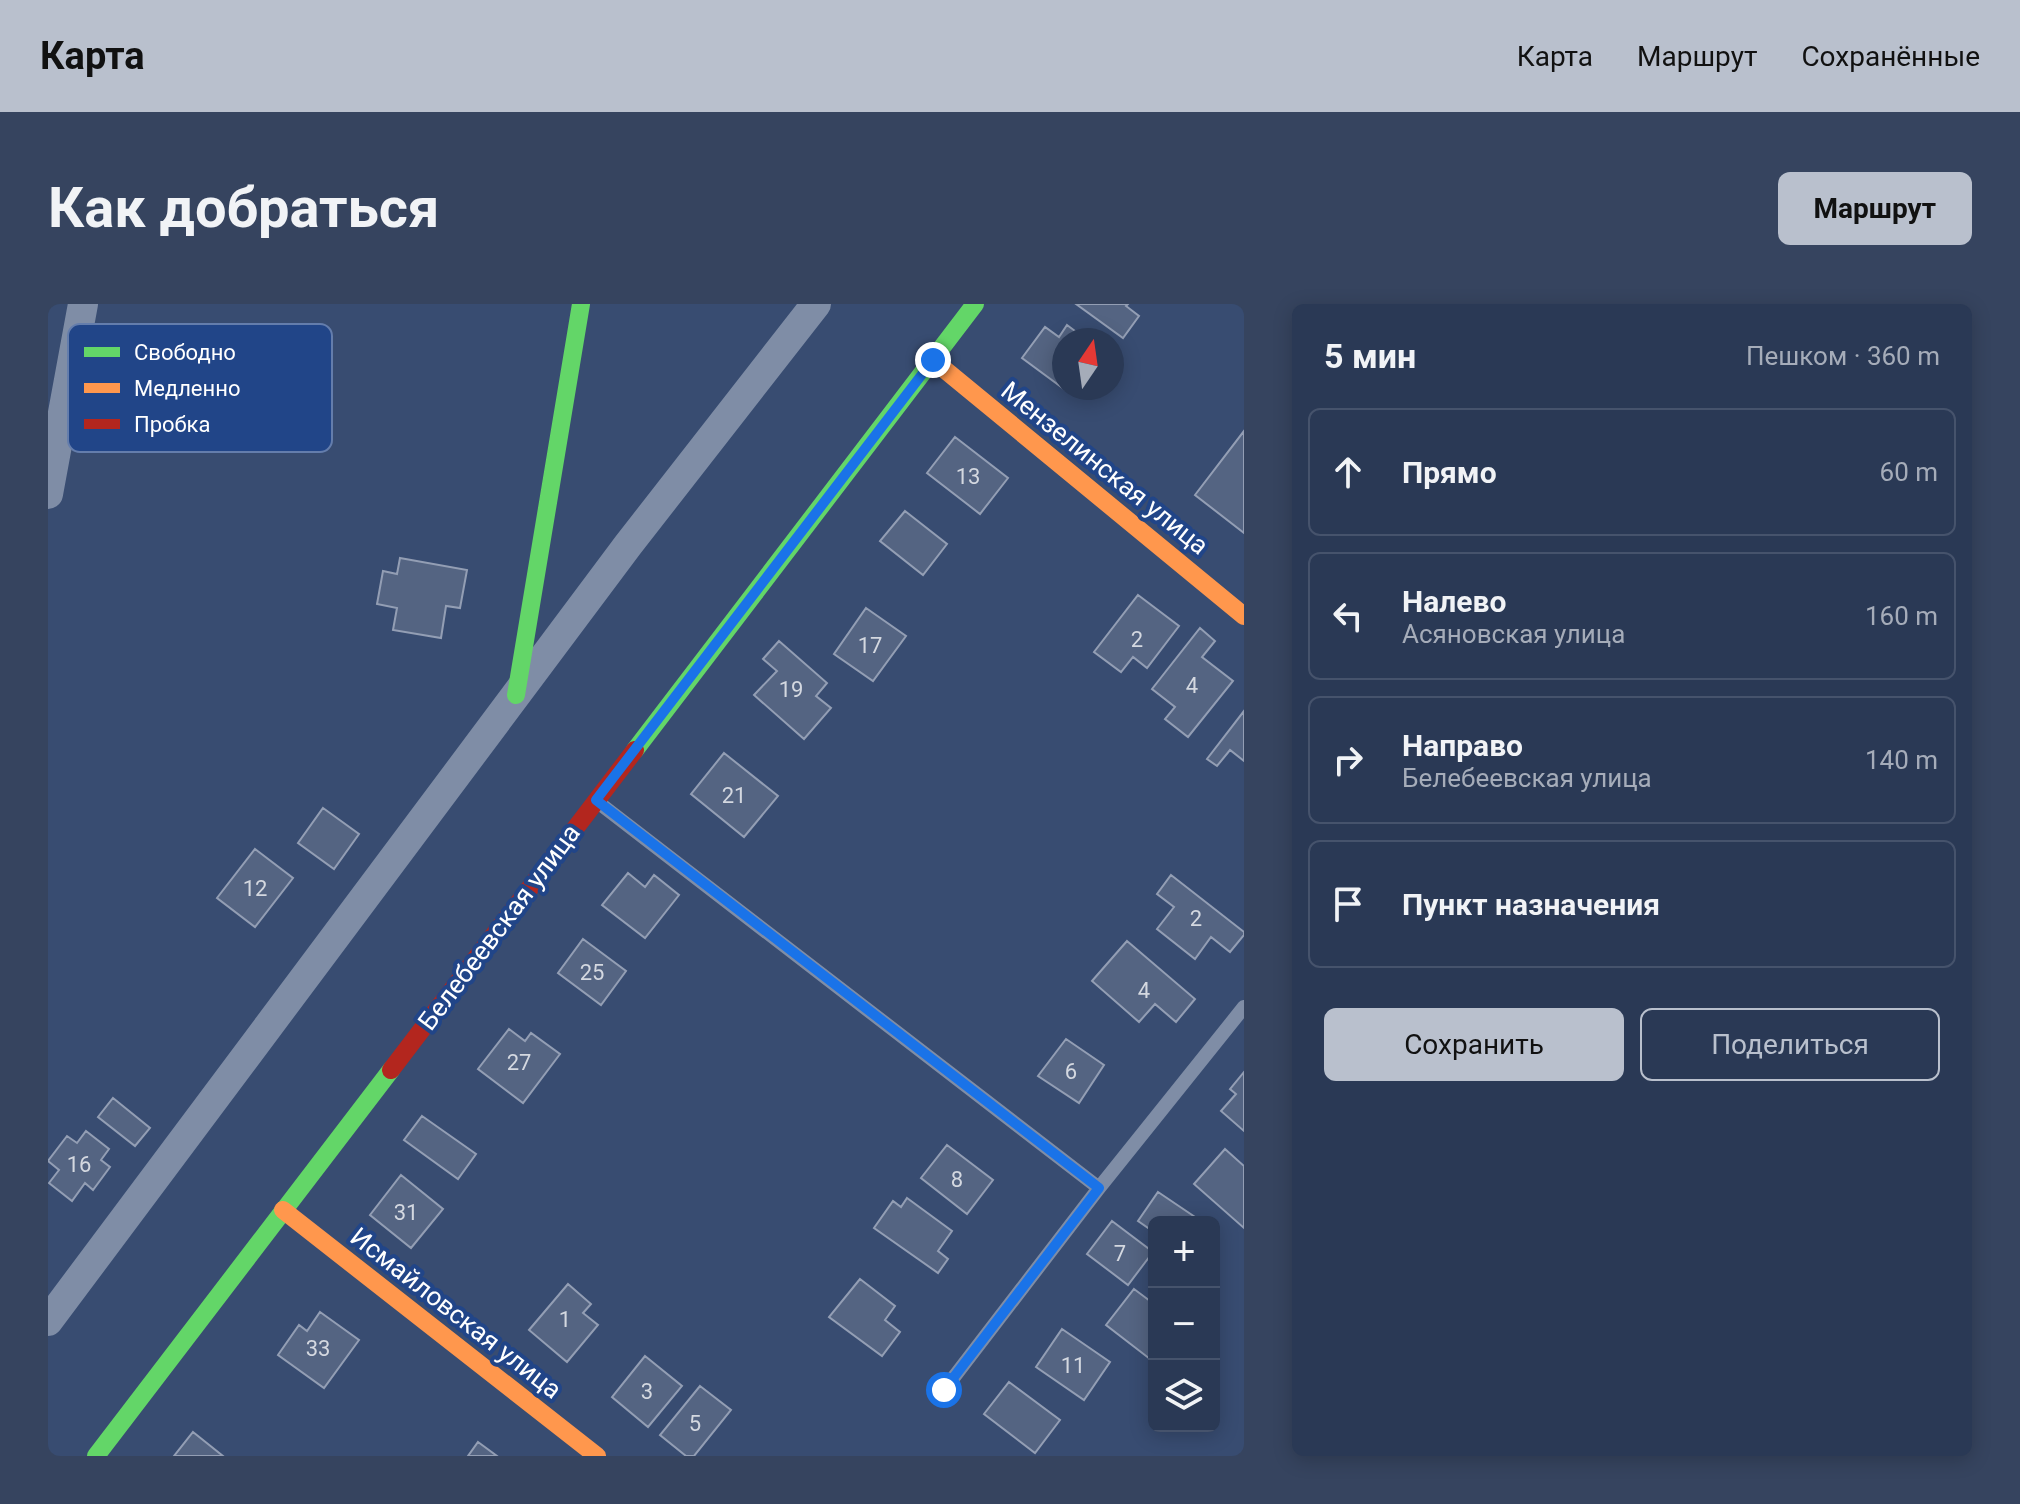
<!DOCTYPE html>
<html lang="ru">
<meta charset="utf-8">
<style>
body{margin:0;font-family:Roboto,sans-serif;background:#36445f;color:#f1f3f6}
.controls{position:absolute;right:24px;bottom:24px;display:grid;overflow:hidden;border-radius:12px;box-shadow:0 4px 20px #0003}
.controls button{width:72px;height:72px;display:grid;place-items:center;padding:0;border:0;border-bottom:2px solid #46536c;background:#2a3955;color:#f1f3f6;font:40px sans-serif}
.compass{position:absolute;left:1004px;top:24px;width:72px;height:72px;border-radius:50%;background:#2a3955;box-shadow:0 4px 20px #0003;rotate:13deg}
.stop{position:absolute;width:24px;height:24px;margin:-18px;border:6px solid #1a73e8;border-radius:50%;background:#fff}
.stop.end{background:#1a73e8;border-color:#fff;box-shadow:0 2px 8px #0008}
.list{margin:0;padding:0;list-style:none}
h2{display:flex;justify-content:space-between;align-items:center;height:104px;margin:0;padding:0 32px;font-size:34px}
h2 small{font-size:26px;font-weight:400;color:#a5acb9}
.list li{display:grid;grid-template-columns:52px 1fr auto;gap:24px;align-items:center;box-sizing:border-box;height:128px;margin:0 16px 16px;padding:0 16px;border:2px solid #46536c;border-radius:12px}
.list b{display:block;font-size:30px;white-space:nowrap}
.list p{margin:0;font-size:26px;white-space:nowrap;color:#a5acb9}
.list em{font-size:26px;font-style:normal;color:#a5acb9}
.actions{display:flex;gap:16px;padding:24px 32px}
.actions a{flex:1;padding:18px 0;border:2px solid #b9c0cd;border-radius:12px;text-align:center;font-size:28px;color:#b9c0cd}
.actions .main{background:#b9c0cd;color:#111}
.icon{flex:none;width:44px;height:44px;fill:none;stroke:currentColor;stroke-width:2;stroke-linecap:round;stroke-linejoin:round}
.map{position:relative;flex:none;width:1196px;height:1152px;overflow:hidden;border-radius:12px}
header{display:flex;align-items:center;gap:48px;box-sizing:border-box;height:112px;padding:0 40px;background:#b9c0cd;color:#111}
header strong{font-size:38px}
nav{display:flex;gap:44px;margin-inline-start:auto;font-size:28px}
.intro{display:flex;align-items:center;justify-content:space-between;box-sizing:border-box;height:192px;padding:0 48px}
h1{margin:0;font-size:56px}
.button{padding:20px 36px;border-radius:12px;background:#b9c0cd;color:#111;font-size:28px;font-weight:700}
main{display:flex;gap:48px;padding:0 48px}
aside{flex:1;background:#2a3955;border-radius:12px;box-shadow:0 4px 20px #0003}
.map>svg:first-child{display:block}
.building{fill:#546482;stroke:#939eb4;stroke-width:2}
.lines{fill:none;stroke-linecap:round;stroke-linejoin:round}
.lane{stroke:#7f8da6;stroke-width:14}
.street{stroke:#7f8da6;stroke-width:30}
.fast{stroke:#63d668;stroke-width:18}
.slow{stroke:#ff974d;stroke-width:18}
.jam{stroke:#b3261e;stroke-width:18}
.route{stroke:#1a73e8;stroke-width:10}
.labels{text-anchor:middle;stroke-width:8;stroke-linejoin:round;paint-order:stroke}
.number-label{font-size:22px;fill:#d4d8e0}
.street-label{font-size:26px;fill:#fff;stroke:#214588}
.key{fill:#214588;stroke:#647dac;stroke-width:2}
.key-label{font-size:22px;fill:#fff}
</style>
<header>
<strong>Карта</strong>
<nav><a>Карта</a><a>Маршрут</a><a>Сохранённые</a></nav>
</header>
<div class="intro"><h1>Как добраться</h1><a class="button">Маршрут</a></div>
<main>
<div class="map">
<svg width="1196" height="1152" viewBox="0 0 1196 1152">
<rect width="100%" height="100%" fill="#384c71"/>
<path class="building" d="M 1028,0 L 1080,0 L 1078,2 L 1091,12 L 1075,34 Z
M 1019,21 L 1039,36 L 1016,36 L 1016,85 L 974,54 L 997,23 L 1011,33 Z
M 1196,127 L 1196,229 L 1147,191 Z
M 907,133 L 960,174 L 932,210 L 879,169 Z
M 857,207 L 899,240 L 875,271 L 832,237 Z
M 352,254 L 419,266 L 412,304 L 398,302 L 393,334 L 345,326 L 349,304 L 329,300 L 335,267 L 349,270 Z
M 1090,291 L 1131,322 L 1099,364 L 1085,353 L 1073,368 L 1046,348 Z
M 818,304 L 858,332 L 825,377 L 786,350 Z
M 1152,324 L 1167,337 L 1154,353 L 1185,377 L 1140,433 L 1117,415 L 1127,403 L 1104,385 Z
M 731,337 L 779,379 L 768,392 L 783,404 L 756,435 L 706,391 L 729,367 L 715,355 Z
M 1196,407 L 1196,457 L 1182,446 L 1169,462 L 1159,455 Z
M 676,449 L 730,492 L 696,533 L 643,490 Z
M 275,504 L 311,530 L 286,565 L 250,539 Z
M 207,545 L 245,574 L 207,623 L 169,594 Z
M 580,569 L 597,583 L 606,571 L 631,591 L 597,634 L 554,601 Z
M 1123,571 L 1196,628 L 1196,631 L 1182,648 L 1163,633 L 1147,655 L 1109,625 L 1126,603 L 1109,590 Z
M 535,635 L 578,667 L 553,701 L 510,669 Z
M 1079,637 L 1147,695 L 1128,718 L 1107,700 L 1091,718 L 1044,677 Z
M 461,725 L 477,737 L 483,729 L 512,750 L 475,799 L 430,765 Z
M 1018,735 L 1056,761 L 1031,799 L 990,772 Z
M 1196,768 L 1196,827 L 1173,807 L 1188,790 L 1182,785 Z
M 65,794 L 102,824 L 87,842 L 50,813 Z
M 374,812 L 428,850 L 410,875 L 356,836 Z
M 38,827 L 61,845 L 53,856 L 62,863 L 45,886 L 37,879 L 24,897 L 1,879 L 11,866 L 0,857 L 19,832 L 29,839 Z
M 899,841 L 945,876 L 919,910 L 873,874 Z
M 1177,845 L 1196,862 L 1196,924 L 1146,880 Z
M 353,871 L 395,905 L 363,944 L 322,911 Z
M 1110,888 L 1150,915 L 1148,918 L 1106,918 L 1106,928 L 1090,917 Z
M 859,894 L 904,927 L 890,947 L 900,955 L 890,969 L 826,924 L 845,897 L 853,903 Z
M 1064,917 L 1105,948 L 1080,981 L 1039,950 Z
M 812,975 L 847,1002 L 837,1016 L 852,1028 L 834,1052 L 781,1013 Z
M 520,980 L 543,1000 L 535,1009 L 550,1021 L 519,1058 L 481,1026 Z
M 1086,985 L 1106,1000 L 1106,1051 L 1102,1055 L 1058,1021 Z
M 272,1008 L 311,1036 L 276,1084 L 230,1051 L 251,1021 L 259,1027 Z
M 1014,1025 L 1062,1058 L 1036,1096 L 988,1063 Z
M 597,1052 L 634,1082 L 600,1123 L 564,1093 Z
M 961,1078 L 1012,1116 L 987,1149 L 936,1110 Z
M 652,1082 L 683,1106 L 646,1152 L 638,1152 L 612,1131 Z
M 145,1128 L 175,1152 L 126,1152 Z
M 430,1138 L 449,1152 L 420,1152 Z"/>
<g class="lines">
<path class="lane" d="M 551,499 L 1051,884
M 896,1086 L 1051,884 L 1196,703"/>
<path class="street" d="M 0,190 L 35,0
M 0,1017 L 580,241 L 768,0"/>
<path class="fast" d="M 468,391 L 533,0
M 587,446 L 927,0
M 48,1152 L 343,766"/>
<path class="slow" d="M 885,56 L 1196,312
M 235,906 L 549,1152"/>
<path class="jam" d="M 343,766 L 587,446"/>
</g>
<g class="lines">
<path class="route" d="M 885,56 L 548,496 L 1051,884 L 896,1086"/>
</g>
<g class="labels">
<g class="number-label">
<text x="920" y="180">13</text>
<text x="1089" y="343">2</text>
<text x="822" y="349">17</text>
<text x="1144" y="389">4</text>
<text x="743" y="393">19</text>
<text x="686" y="499">21</text>
<text x="207" y="592">12</text>
<text x="1148" y="622">2</text>
<text x="544" y="676">25</text>
<text x="1096" y="694">4</text>
<text x="471" y="766">27</text>
<text x="1023" y="775">6</text>
<text x="31" y="868">16</text>
<text x="909" y="883">8</text>
<text x="358" y="916">31</text>
<text x="1072" y="957">7</text>
<text x="517" y="1023">1</text>
<text x="270" y="1052">33</text>
<text x="1025" y="1069">11</text>
<text x="599" y="1095">3</text>
<text x="647" y="1127">5</text>
</g>
<g class="street-label">
<text transform="translate(1057 164) rotate(39)" y="9">Мензелинская улица</text>
<text transform="translate(451 623) rotate(-53)" y="9">Белебеевская улица</text>
<text transform="translate(408 1009) rotate(38)" y="9">Исмайловская улица</text>
</g>
</g>
<rect x="20" y="20" width="264" height="128" rx="12" class="key"/>
<rect x="36" y="43" width="36" height="10" fill="#63d668"/>
<rect x="36" y="79" width="36" height="10" fill="#ff974d"/>
<rect x="36" y="115" width="36" height="10" fill="#b3261e"/>
<g class="key-label">
<text x="86" y="56">Свободно</text>
<text x="86" y="92">Медленно</text>
<text x="86" y="128">Пробка</text>
</g>
</svg>
<div class="controls">
<button>+</button>
<button>−</button>
<button><svg class="icon" aria-label="layers" viewBox="0 0 24 24"><path d="M12 4l9 5-9 5-9-5zM3 14l9 5 9-5"/></svg></button>
</div>
<svg class="compass" viewBox="-18 -18 36 36"><path d="M0-13l5 13h-10z" fill="#e53935"/><path d="M0 13l5-13h-10z" fill="#a5acb9"/></svg>
<div class="stop" style="left:896px;top:1086px"></div>
<div class="stop end" style="left:885px;top:56px"></div>
</div>
<aside>
<h2>5 мин<small>Пешком · 360 m</small></h2>
<ul class="list">
<li><svg class="icon" aria-label="ahead" viewBox="0 0 24 24"><path d="M12 20V5M6 11l6-6 6 6"/></svg><div><b>Прямо</b></div><em>60 m</em></li>
<li><svg class="icon" aria-label="left" viewBox="0 0 24 24"><path d="M17 20v-9H6M10 6l-5 5 5 5"/></svg><div><b>Налево</b><p>Асяновская улица</p></div><em>160 m</em></li>
<li><svg class="icon" aria-label="right" viewBox="0 0 24 24"><path d="M7 20v-9h11M14 6l5 5-5 5"/></svg><div><b>Направо</b><p>Белебеевская улица</p></div><em>140 m</em></li>
<li><svg class="icon" aria-label="arrive" viewBox="0 0 24 24"><path d="M6 21V4h12l-3 4 3 4H6"/></svg><div><b>Пункт назначения</b></div></li>
</ul>
<div class="actions"><a class="main">Сохранить</a><a>Поделиться</a></div>
</aside>
</main>
